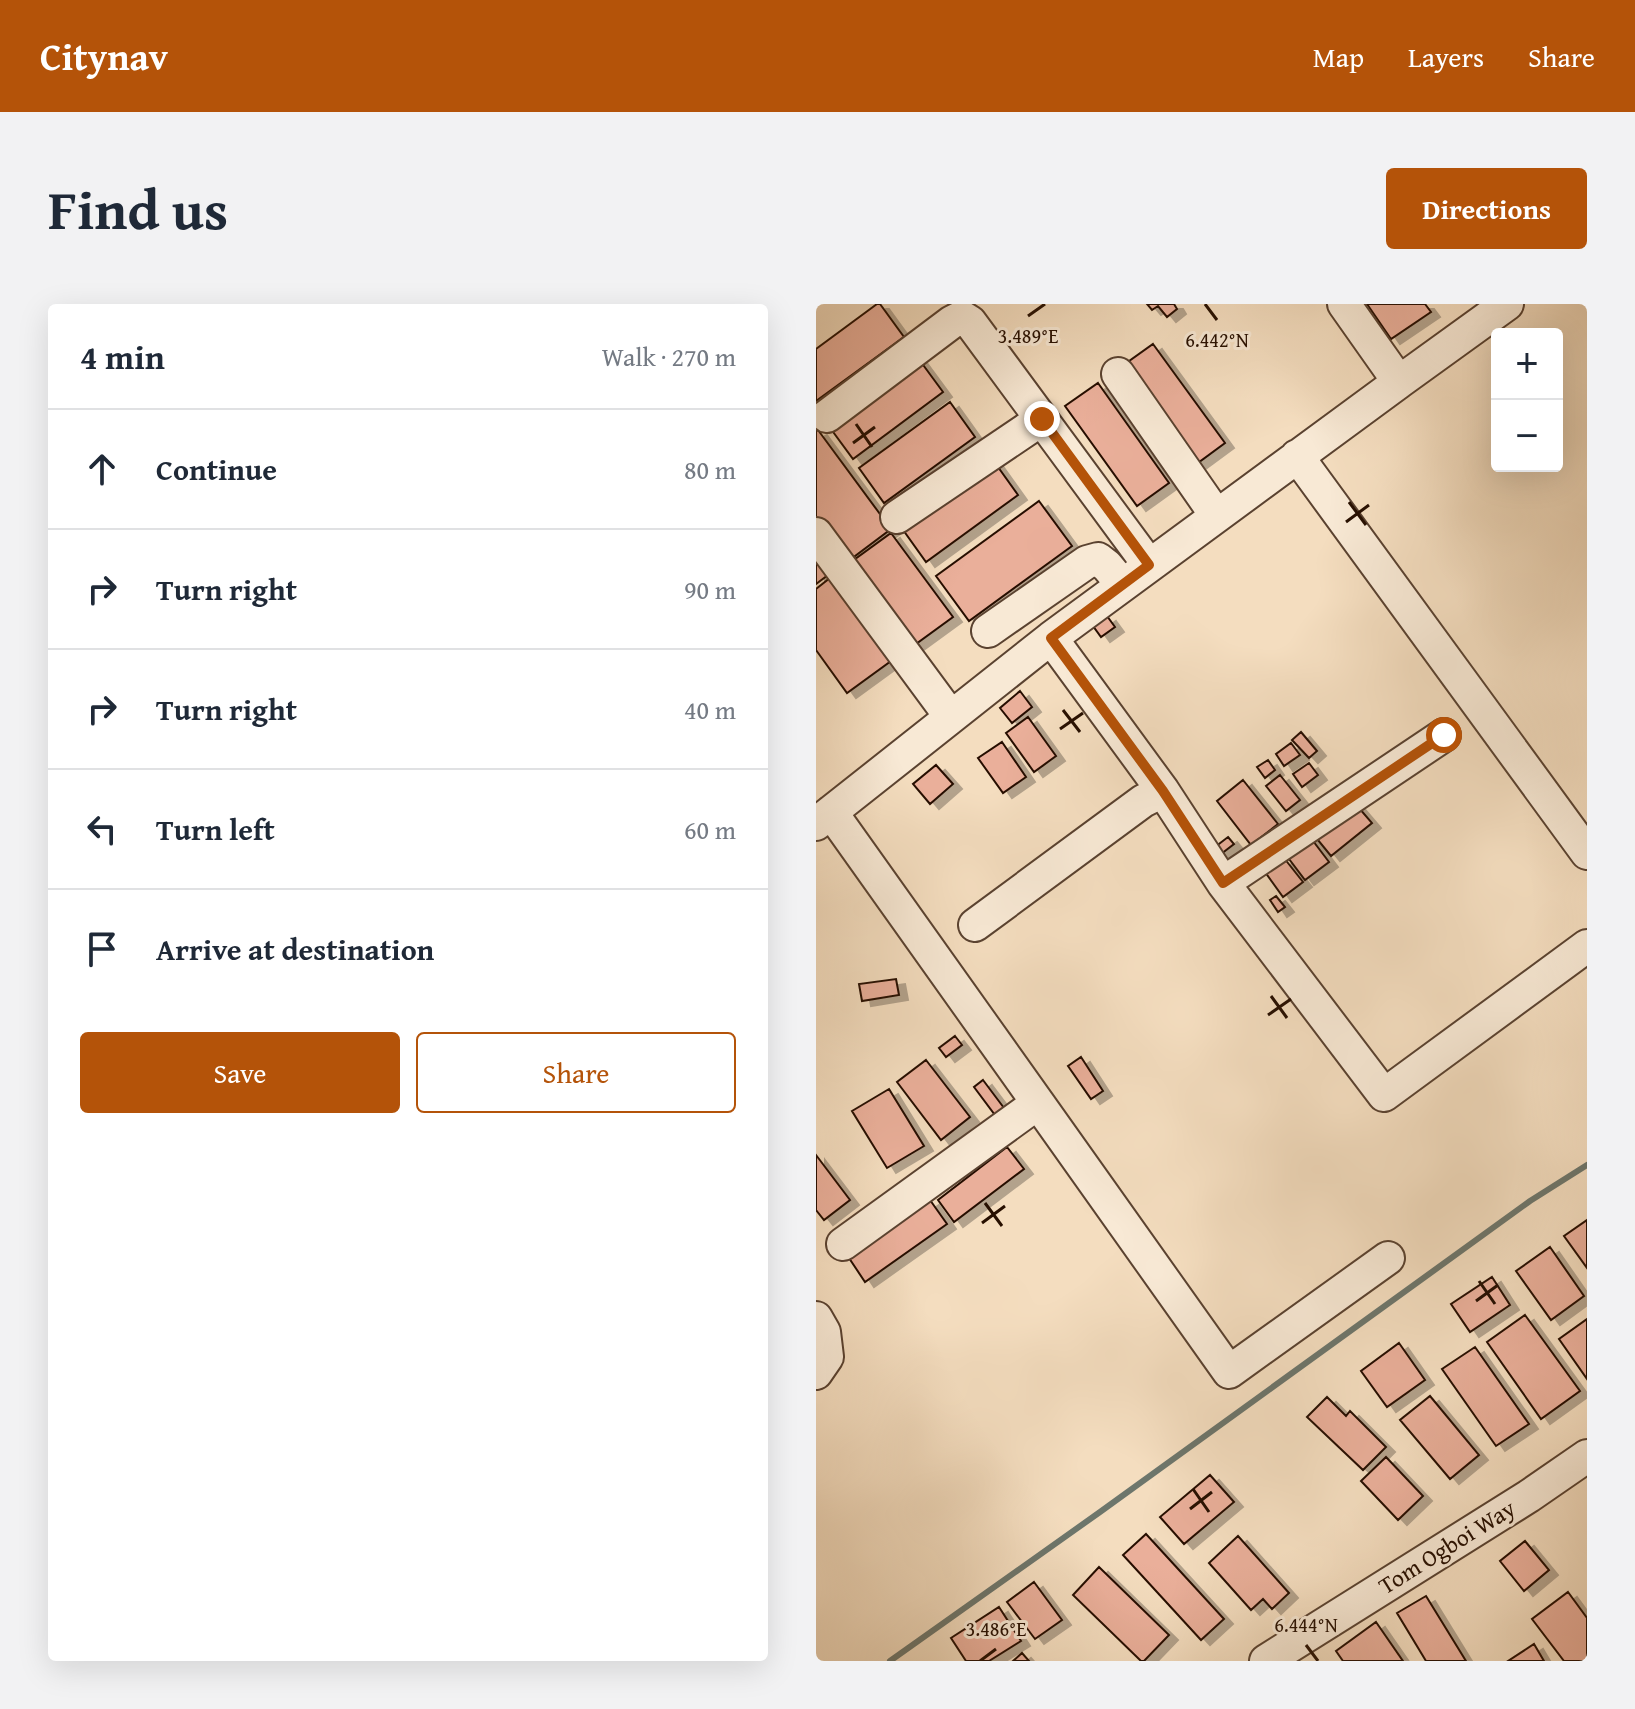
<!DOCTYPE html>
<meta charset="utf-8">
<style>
body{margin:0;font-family:"Gentium Book Plus",serif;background:#f2f2f3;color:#1f2937}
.controls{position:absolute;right:24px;top:24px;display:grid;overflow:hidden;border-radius:8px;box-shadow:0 8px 32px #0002}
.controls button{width:72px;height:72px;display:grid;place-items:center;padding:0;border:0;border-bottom:2px solid #e0e1e3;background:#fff;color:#1f2937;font:40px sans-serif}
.stop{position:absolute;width:24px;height:24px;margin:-18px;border:6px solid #b45309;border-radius:50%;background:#fff}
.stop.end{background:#b45309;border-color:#fff;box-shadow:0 2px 8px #0008}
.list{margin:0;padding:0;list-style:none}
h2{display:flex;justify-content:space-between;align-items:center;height:104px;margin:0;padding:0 32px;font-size:34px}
h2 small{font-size:26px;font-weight:400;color:#747a83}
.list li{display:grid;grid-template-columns:52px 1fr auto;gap:24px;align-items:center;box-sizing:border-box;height:120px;padding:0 32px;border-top:2px solid #e0e1e3}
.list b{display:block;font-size:30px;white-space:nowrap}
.list em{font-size:26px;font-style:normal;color:#747a83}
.actions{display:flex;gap:16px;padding:24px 32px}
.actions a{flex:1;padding:18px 0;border:2px solid #b45309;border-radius:8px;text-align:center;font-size:28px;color:#b45309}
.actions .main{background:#b45309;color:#fff}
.icon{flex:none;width:44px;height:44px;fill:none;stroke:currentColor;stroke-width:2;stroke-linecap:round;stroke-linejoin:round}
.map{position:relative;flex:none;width:771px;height:1357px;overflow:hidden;border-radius:8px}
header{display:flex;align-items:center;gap:48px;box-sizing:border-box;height:112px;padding:0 40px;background:#b45309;color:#fff}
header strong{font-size:38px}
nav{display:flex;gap:44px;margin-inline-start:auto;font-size:28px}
.intro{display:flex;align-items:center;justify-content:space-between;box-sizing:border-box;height:192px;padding:0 48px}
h1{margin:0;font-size:56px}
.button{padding:20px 36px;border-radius:8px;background:#b45309;color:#fff;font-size:28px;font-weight:700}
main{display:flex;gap:48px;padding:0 48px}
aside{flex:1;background:#fff;border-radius:8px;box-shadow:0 8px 32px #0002}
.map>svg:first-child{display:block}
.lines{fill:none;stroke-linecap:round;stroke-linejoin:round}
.stream{stroke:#6d766c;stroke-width:6}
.building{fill:#eaaf9a;stroke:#270f00;stroke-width:2;filter:url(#shadow)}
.minor-casing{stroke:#5a4230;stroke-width:36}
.minor{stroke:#f8e9d5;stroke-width:32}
.route{stroke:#b45309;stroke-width:10}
.ticks{fill:none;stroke:#270f00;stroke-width:3}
.labels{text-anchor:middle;stroke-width:6;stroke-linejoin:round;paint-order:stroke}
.street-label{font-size:24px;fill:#270f00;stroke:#f8e9d5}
.ticks-label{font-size:20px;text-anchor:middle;fill:#270f00;stroke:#f8e9d5;stroke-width:6;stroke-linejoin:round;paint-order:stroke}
</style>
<header>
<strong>Citynav</strong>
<nav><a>Map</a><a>Layers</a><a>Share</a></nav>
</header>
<div class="intro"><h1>Find us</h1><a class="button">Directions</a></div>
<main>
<aside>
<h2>4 min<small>Walk · 270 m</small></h2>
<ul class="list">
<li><svg class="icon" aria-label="ahead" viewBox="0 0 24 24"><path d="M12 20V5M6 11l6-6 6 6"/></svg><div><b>Continue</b></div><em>80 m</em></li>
<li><svg class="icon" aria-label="right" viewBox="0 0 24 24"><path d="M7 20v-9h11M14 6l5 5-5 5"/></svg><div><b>Turn right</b></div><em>90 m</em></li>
<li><svg class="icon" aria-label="right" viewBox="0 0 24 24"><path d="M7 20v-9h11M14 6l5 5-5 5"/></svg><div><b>Turn right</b></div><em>40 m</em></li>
<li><svg class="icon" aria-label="left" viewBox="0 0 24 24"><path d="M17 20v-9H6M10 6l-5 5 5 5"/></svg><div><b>Turn left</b></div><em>60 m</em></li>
<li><svg class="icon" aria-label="arrive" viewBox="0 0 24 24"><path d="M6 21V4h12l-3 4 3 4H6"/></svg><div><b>Arrive at destination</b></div></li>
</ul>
<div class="actions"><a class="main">Save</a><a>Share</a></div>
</aside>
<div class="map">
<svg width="771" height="1357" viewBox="0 0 771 1357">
<defs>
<filter id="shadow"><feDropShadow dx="9" dy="5" stdDeviation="0" flood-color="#0004"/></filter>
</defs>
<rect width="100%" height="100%" fill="#f4ddbf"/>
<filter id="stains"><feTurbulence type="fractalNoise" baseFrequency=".0025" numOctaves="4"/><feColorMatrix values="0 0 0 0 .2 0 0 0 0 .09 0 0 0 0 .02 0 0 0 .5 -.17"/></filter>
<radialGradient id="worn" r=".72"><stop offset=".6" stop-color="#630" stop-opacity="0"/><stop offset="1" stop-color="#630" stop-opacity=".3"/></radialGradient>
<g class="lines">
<path class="stream" d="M 74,1357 L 284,1208 L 714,897 L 771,861"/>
</g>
<path class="building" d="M 61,0 L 64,0 L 88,33 L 0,97 L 0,45 Z
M 331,0 L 358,0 L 361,5 L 351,13 L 342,2 L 336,6 Z
M 551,0 L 609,0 L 615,8 L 575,35 Z
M 337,40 L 409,139 L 375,164 L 302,65 Z
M 102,54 L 127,88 L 37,155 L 12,121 Z
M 282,79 L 353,179 L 321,202 L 249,102 Z
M 134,98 L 159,133 L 68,199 L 43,164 Z
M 2,126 L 75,225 L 31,258 L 0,215 L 0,127 Z
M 177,156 L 202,191 L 110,258 L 85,223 Z
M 223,197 L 256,242 L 153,317 L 120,272 Z
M 75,229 L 137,313 L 93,345 L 31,261 Z
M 0,255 L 12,271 L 0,280 Z
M 14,274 L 75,357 L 31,389 L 0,346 L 0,285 Z
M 291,312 L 299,323 L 285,333 L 277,322 Z
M 204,387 L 216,403 L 196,419 L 184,404 Z
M 212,413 L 240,452 L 218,468 L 190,429 Z
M 485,428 L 501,447 L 493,454 L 476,436 Z
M 186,438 L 210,473 L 187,489 L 162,454 Z
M 475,439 L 484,451 L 468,462 L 460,450 Z
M 452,456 L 459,466 L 449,474 L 441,463 Z
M 493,459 L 502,471 L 486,483 L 477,470 Z
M 120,461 L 137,480 L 114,500 L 97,480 Z
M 464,471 L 484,496 L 470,507 L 450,482 Z
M 427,476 L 462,520 L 435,541 L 401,497 Z
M 537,497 L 556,519 L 515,552 L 497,530 Z
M 491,529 L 513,558 L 489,576 L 467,547 Z
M 412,533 L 418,540 L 396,557 L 390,550 Z
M 468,554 L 487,578 L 467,593 L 449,568 Z
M 460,592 L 469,603 L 462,608 L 454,596 Z
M 80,675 L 83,691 L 46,697 L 43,680 Z
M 139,732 L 146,741 L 130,753 L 123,744 Z
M 265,753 L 287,787 L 275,795 L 252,762 Z
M 110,756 L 154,813 L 125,836 L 81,778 Z
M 167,776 L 188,804 L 179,811 L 158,783 Z
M 73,785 L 108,842 L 71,864 L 36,807 Z
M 191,843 L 208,865 L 138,918 L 122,896 Z
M 0,851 L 34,896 L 8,916 L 0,906 Z
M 114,896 L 131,920 L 49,978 L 33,954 Z
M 771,916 L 771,964 L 748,932 Z
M 734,943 L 768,992 L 735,1016 L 700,967 Z
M 676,973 L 694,1001 L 654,1028 L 635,1000 Z
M 709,1011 L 764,1087 L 725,1115 L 671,1038 Z
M 771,1015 L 771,1075 L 743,1035 Z
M 583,1039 L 609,1076 L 571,1103 L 545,1067 Z
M 659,1043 L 713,1120 L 680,1142 L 626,1065 Z
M 614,1092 L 663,1151 L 634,1175 L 584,1116 Z
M 511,1093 L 530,1112 L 534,1107 L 570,1143 L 547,1166 L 491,1113 Z
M 570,1153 L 607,1192 L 582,1216 L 545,1177 Z
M 394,1171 L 418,1198 L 368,1240 L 344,1213 Z
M 330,1230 L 408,1315 L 385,1336 L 307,1251 Z
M 422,1232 L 473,1289 L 456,1305 L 447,1295 L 435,1306 L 393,1259 Z
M 709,1237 L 733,1266 L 708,1287 L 684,1257 Z
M 283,1263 L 353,1331 L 328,1357 L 325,1357 L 257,1291 Z
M 218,1278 L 246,1316 L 219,1335 L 191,1298 Z
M 752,1288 L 771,1314 L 771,1357 L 748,1357 L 716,1315 Z
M 610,1292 L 650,1357 L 610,1357 L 581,1309 Z
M 183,1303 L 205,1337 L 173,1357 L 150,1357 L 135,1334 Z
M 560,1318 L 587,1357 L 527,1357 L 520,1347 Z
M 718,1340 L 728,1357 L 692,1357 Z
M 206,1349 L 213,1357 L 197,1357 Z"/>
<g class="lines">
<defs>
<path id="minor" d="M 528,0 L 583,78 L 691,0
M 302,70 L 400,211
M 11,112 L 136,18 L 146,13 L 154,18 L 333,261
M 481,152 L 771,549
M 81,213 L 226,115
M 0,230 L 135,413
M 172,327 L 271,258 L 282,255 L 291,262 L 306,280
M 235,334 L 347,487 L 407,579 L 568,791 L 771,642
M 15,508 L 222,799 L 27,940
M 0,520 L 235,334 L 583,78
M 407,579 L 628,431
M 159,621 L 327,497 L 347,487
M 222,799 L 413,1068 L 572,954
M 0,1014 L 8,1028 L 11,1053 L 0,1069
M 450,1357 L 713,1192 L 771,1152"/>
</defs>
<use href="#minor" class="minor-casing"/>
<use href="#minor" class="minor"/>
</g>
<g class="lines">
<path class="route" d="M 226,115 L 333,261 L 235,334 L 347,487 L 407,579 L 628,431"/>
</g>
<path class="ticks" d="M 389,0 L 401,16M 212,12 L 229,0M 40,120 L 56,143M 37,139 L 59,123M 533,198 L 550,221M 530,218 L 553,201M 247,406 L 264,428M 244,425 L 267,409M 455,692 L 471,714M 452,711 L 475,695M 169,899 L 186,922M 166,919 L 189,902M 663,977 L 679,1000M 660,997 L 682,981M 377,1185 L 393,1208M 374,1205 L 396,1188M 490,1341 L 502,1357M 164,1357 L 180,1345"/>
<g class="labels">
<g class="street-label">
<text transform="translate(631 1243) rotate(-32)" y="8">Tom Ogboi Way</text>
</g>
</g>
<g class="ticks-label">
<text x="212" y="39">3.489°E</text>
<text x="401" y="43">6.442°N</text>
<text x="490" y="1328">6.444°N</text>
<text x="180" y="1332">3.486°E</text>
</g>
<rect width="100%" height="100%" filter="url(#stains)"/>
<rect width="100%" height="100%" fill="url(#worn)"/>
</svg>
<div class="controls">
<button>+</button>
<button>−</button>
</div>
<div class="stop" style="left:628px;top:431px"></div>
<div class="stop end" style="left:226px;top:115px"></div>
</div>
</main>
